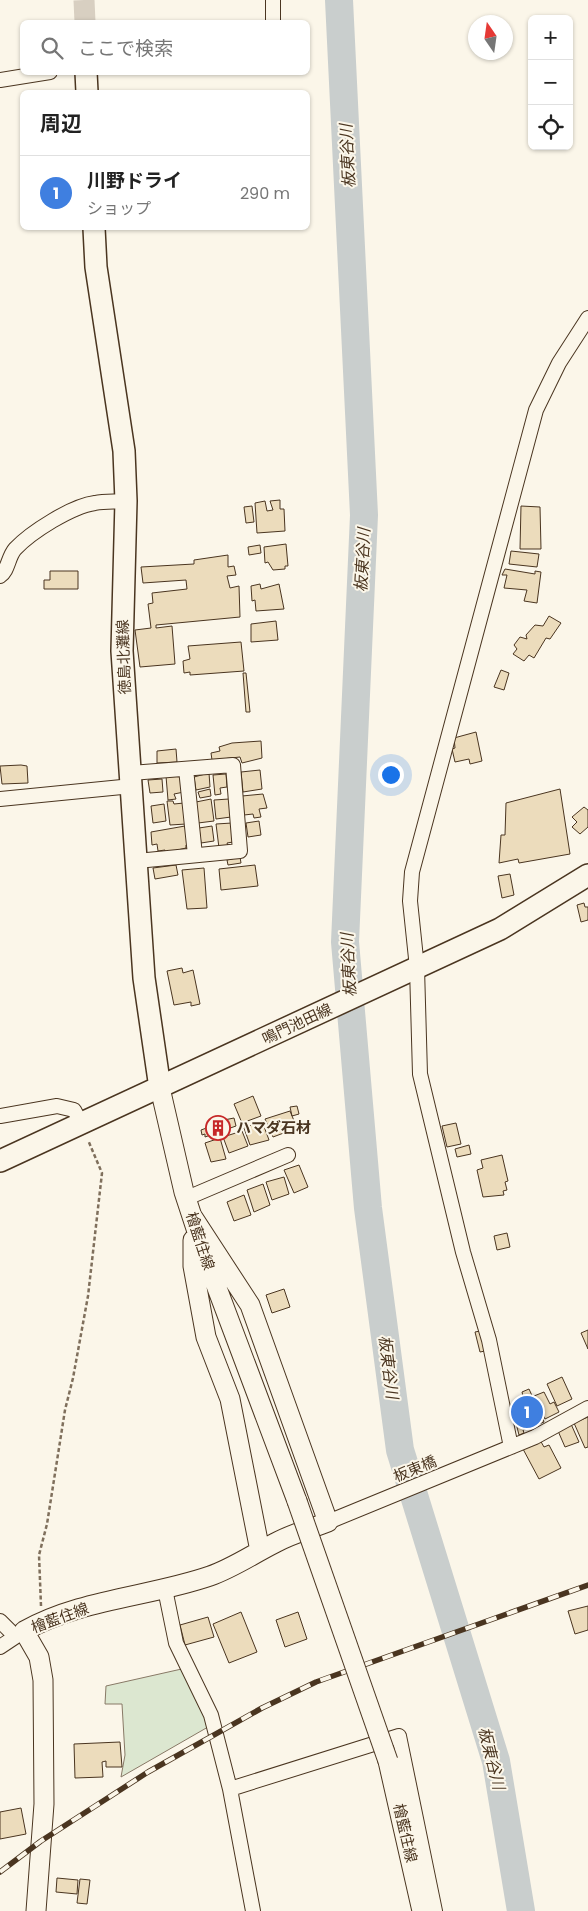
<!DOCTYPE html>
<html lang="ja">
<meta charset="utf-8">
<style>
body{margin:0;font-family:Poppins,"Noto Sans JP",sans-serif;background:#f2f2f2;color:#222}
.controls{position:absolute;right:15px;top:15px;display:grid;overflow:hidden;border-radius:8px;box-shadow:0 1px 4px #0004}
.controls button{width:45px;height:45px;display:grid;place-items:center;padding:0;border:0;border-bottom:1px solid #e0e0e0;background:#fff;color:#222;font:25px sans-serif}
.compass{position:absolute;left:468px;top:15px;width:45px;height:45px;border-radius:50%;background:#fff;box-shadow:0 1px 4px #0004;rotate:347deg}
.you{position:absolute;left:390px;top:774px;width:18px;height:18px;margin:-12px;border:4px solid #fff;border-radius:50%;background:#1a73e8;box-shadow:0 0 0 8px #1a73e833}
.badge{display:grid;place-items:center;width:32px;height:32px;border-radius:50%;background:#c62828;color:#fff;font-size:16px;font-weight:700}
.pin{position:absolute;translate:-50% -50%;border:2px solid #fff;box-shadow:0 1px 5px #0006}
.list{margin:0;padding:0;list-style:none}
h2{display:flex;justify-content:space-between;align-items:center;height:65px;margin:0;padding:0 20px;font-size:21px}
h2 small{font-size:16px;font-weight:400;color:#767676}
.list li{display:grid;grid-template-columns:32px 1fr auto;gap:15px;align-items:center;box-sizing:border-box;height:75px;padding:0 20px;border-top:1px solid #e0e0e0}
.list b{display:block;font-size:19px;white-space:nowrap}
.list p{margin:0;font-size:16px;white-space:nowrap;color:#767676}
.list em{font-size:16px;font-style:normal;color:#767676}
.icon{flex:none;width:28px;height:28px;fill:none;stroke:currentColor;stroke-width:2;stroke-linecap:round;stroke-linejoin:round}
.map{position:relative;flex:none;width:588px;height:1911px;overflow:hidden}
.search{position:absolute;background:#fff;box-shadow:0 1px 4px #0004;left:20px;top:20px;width:290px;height:55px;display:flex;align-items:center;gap:12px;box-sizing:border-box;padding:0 18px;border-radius:8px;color:#767676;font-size:19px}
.panel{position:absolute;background:#fff;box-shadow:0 1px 4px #0004;left:20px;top:90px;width:290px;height:140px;border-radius:8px}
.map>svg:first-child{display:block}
.green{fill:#dce7d0;stroke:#887966}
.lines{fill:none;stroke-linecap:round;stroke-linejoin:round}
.river{stroke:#c9cecd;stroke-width:28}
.building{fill:#ecdcbc;stroke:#4a3520}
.primary-tunnel{stroke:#d8cfc1;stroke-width:21;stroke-dasharray:21 11;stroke-linecap:butt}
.street-casing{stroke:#4a3520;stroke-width:16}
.secondary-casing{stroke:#4a3520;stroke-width:21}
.primary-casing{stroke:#4a3520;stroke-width:24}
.path{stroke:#7f6f5c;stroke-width:2.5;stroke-dasharray:4 2.5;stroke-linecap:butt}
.street{stroke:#fbf6e9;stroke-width:14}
.secondary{stroke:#fbf6e9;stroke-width:19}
.primary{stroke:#fbf6e9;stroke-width:21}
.rail-casing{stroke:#4a3520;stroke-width:5.5}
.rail{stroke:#fbf6e9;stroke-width:4;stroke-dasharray:11;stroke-linecap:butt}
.secondary-bridge-casing{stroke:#4a3520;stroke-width:21;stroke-linecap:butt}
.secondary-bridge{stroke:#fbf6e9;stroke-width:19}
.labels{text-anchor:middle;stroke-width:4;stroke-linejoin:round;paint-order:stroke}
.street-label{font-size:15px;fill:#4a3520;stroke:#fbf6e9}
.poi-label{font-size:15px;font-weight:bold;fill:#4a3520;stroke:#fbf6e9;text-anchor:start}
.water-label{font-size:16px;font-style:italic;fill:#4a3520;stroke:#fbf6e9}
</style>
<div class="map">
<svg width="588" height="1911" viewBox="0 0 588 1911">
<rect width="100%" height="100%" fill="#fbf6e9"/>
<path class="green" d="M 186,1668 L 208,1727 L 121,1777 L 125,1755 L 122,1704 L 105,1704 L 106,1686 Z"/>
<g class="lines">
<path class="river" d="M 339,0 L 364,515 L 345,942 L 368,1208 L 400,1450 L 496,1761 L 521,1911"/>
</g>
<path class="building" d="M 280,500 L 280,509 L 284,509 L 285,531 L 257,533 L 255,503 L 265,501 L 267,511 L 273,510 L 270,501 Z
M 252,506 L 254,522 L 246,523 L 244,507 Z
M 521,506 L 540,507 L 541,549 L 520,549 Z
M 286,544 L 288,566 L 285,566 L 285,569 L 273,570 L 268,562 L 265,563 L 264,547 Z
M 260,545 L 261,553 L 249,555 L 248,547 Z
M 511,551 L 539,554 L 537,567 L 509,564 Z
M 228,555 L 228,567 L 234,566 L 236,575 L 227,576 L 230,588 L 239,586 L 240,617 L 156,625 L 156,628 L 172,626 L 175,664 L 140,667 L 135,630 L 151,628 L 148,604 L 153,603 L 152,593 L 187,589 L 186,580 L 143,583 L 141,567 L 194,564 L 194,560 Z
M 505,569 L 535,574 L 535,571 L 541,572 L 537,603 L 524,601 L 527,590 L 504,588 L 507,575 L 502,575 Z
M 50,571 L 78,571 L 78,589 L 44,589 L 44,580 L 50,580 Z
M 260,584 L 261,589 L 279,584 L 284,609 L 256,611 L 255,600 L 252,601 L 251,586 Z
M 549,616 L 561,623 L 550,639 L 546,638 L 534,658 L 529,655 L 524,661 L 513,654 L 517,649 L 514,645 L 520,637 L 527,639 L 526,635 L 535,625 L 543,626 Z
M 276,621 L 278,640 L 251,642 L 251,624 Z
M 241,642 L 244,671 L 190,675 L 190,672 L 184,673 L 183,661 L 190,659 L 188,646 Z
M 501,670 L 509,673 L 504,690 L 494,687 Z
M 243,673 L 246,673 L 250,712 L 246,712 Z
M 476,732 L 482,761 L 470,764 L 469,759 L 455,762 L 452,749 L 455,748 L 454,738 Z
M 261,741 L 262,758 L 242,763 L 240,757 L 212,760 L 211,753 L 220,751 L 219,747 L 232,743 Z
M 176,749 L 177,762 L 157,763 L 157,751 Z
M 21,765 L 27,766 L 28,783 L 2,784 L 0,766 Z
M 260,770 L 262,789 L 243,792 L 241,772 Z
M 209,773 L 210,787 L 196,790 L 194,777 Z
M 226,774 L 227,787 L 220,788 L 221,794 L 215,795 L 213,775 Z
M 181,775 L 184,792 L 174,794 L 176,799 L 168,800 L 166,776 Z
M 162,779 L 163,792 L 150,793 L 148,780 Z
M 210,789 L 211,796 L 200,798 L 198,792 Z
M 560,789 L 570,854 L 519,863 L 518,859 L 499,863 L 501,835 L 505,835 L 506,803 Z
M 263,794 L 267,808 L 259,809 L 261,817 L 254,818 L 253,814 L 244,815 L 242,796 Z
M 211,799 L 214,821 L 198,823 L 196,802 Z
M 229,799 L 231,817 L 216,819 L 214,800 Z
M 167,801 L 173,801 L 174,804 L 184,803 L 186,824 L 170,825 Z
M 164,804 L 166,821 L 153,823 L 151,806 Z
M 584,807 L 588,810 L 588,827 L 580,834 L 572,827 L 577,822 L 572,817 Z
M 259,821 L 261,835 L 248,837 L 246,823 Z
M 232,823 L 233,842 L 227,843 L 228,846 L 219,848 L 216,824 Z
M 185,826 L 188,845 L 186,845 L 186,848 L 165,853 L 165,850 L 158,851 L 157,844 L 152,845 L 151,832 Z
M 212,826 L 214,841 L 201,843 L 199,828 Z
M 240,857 L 241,863 L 228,865 L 227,860 Z
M 176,865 L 178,875 L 155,879 L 153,868 Z
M 255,865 L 258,886 L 221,890 L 219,869 Z
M 204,868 L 207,908 L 187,909 L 182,870 Z
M 510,874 L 514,895 L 502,898 L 498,876 Z
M 584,903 L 585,907 L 588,907 L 588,920 L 581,922 L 577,905 Z
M 182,968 L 183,973 L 193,970 L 200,1004 L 191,1006 L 191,1002 L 174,1005 L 167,971 Z
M 253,1096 L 261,1116 L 242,1123 L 234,1104 Z
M 297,1106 L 299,1114 L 292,1116 L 290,1107 Z
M 290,1111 L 297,1128 L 273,1137 L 265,1119 Z
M 223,1117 L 224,1120 L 234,1118 L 236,1126 L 205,1137 L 205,1134 L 202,1135 L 201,1130 L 212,1126 L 211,1121 Z
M 262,1121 L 269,1140 L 250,1145 L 244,1128 Z
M 456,1123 L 461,1144 L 447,1147 L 442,1126 Z
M 242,1131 L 248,1146 L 229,1153 L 223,1137 Z
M 220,1138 L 226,1159 L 211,1162 L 205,1143 Z
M 469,1145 L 471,1154 L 457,1157 L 455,1149 Z
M 502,1155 L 508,1181 L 505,1182 L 507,1190 L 503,1191 L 504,1195 L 483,1197 L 477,1170 L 483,1168 L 481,1160 Z
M 299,1165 L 308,1187 L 294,1193 L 284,1170 Z
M 284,1177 L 289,1194 L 272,1200 L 266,1182 Z
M 263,1184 L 270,1205 L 254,1212 L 247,1190 Z
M 244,1195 L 251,1215 L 234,1221 L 227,1202 Z
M 507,1233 L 510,1247 L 497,1250 L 494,1236 Z
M 284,1289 L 290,1307 L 272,1313 L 266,1295 Z
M 588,1330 L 588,1349 L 581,1333 Z
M 480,1331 L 485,1351 L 480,1352 L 475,1332 Z
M 562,1377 L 572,1399 L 557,1406 L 547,1384 Z
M 529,1389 L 544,1422 L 523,1430 L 524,1433 L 519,1435 L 515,1419 L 518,1418 L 512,1405 L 524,1400 L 522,1392 Z
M 544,1392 L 550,1404 L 554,1402 L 559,1412 L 545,1419 L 534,1396 Z
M 588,1417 L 588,1447 L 585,1448 L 574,1423 Z
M 571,1424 L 579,1442 L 565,1447 L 558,1431 Z
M 540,1440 L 544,1447 L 549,1445 L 561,1468 L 539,1479 L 523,1449 Z
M 588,1606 L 588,1630 L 575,1634 L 568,1611 Z
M 241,1612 L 257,1652 L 229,1663 L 213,1624 Z
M 298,1612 L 307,1639 L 285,1647 L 276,1620 Z
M 208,1617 L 214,1637 L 185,1645 L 180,1625 Z
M 120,1742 L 122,1767 L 106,1767 L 106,1761 L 102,1762 L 103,1777 L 75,1778 L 74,1744 Z
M 21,1808 L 26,1834 L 0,1839 L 0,1812 Z
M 57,1878 L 78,1880 L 77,1894 L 56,1892 Z
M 80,1879 L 90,1880 L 87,1904 L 77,1903 Z"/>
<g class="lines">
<path class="primary-tunnel" d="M 84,0 L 85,22"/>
<defs>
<path id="street" d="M 273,22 L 273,0
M 0,80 L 50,72
M 0,576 C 8,571 8,557 15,549 C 31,532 72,506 95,503 C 105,501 116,502 126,501
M 186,769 L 195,855
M 131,773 L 233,765 L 240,851 L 137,861
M 0,799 L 132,786
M 0,1116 L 57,1106 L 74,1110 L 82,1125
M 187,1198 L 288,1155
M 511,1447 L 489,1340 L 463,1252 L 420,1074 L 417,968 L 410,901 L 412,872 L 536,410 L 559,363 L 588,318
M 328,1522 L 535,1437 L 588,1408
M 165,1589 L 176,1643 L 211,1715 L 230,1789 L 253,1911
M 0,1621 L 15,1636
M 0,1647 L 24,1631
M 230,1789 L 399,1736 L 435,1911"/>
<path id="secondary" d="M 160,1088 L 184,1192 L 205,1256 L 297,1501
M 193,1240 L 193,1266 L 206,1337 L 230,1399 L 260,1551
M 388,1761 L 422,1911
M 36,1911 L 44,1804 L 43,1680 L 39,1657 L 24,1631 C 81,1599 149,1597 210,1576 C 233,1568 253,1554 275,1543 C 291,1534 310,1529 328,1522 L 250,1305 L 192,1216"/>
<path id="primary" d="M 86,72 L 87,92
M 94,228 L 96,267 L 124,451 L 126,501 L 122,651 L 144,978 L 160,1088
M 0,1161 L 500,929 L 588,875"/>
</defs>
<use href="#street" class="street-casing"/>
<use href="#secondary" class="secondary-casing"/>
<use href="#primary" class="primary-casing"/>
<path class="path" d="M 41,1606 L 39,1555 L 47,1524 L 65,1410 L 73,1378 L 88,1296 L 102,1173 L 88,1140"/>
<use href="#street" class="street"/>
<use href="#secondary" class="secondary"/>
<use href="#primary" class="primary"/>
<defs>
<path id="rail" d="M 0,1872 L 41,1841 L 148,1772 L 262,1708 L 316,1682 L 588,1585"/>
</defs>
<use href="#rail" class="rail-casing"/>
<use href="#rail" class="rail"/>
<defs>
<path id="secondary-bridge" d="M 297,1501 L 388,1761"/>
</defs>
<use href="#secondary-bridge" class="secondary-bridge-casing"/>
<use href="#secondary-bridge" class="secondary-bridge"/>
</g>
<defs>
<symbol id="building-ring" viewBox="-11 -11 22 22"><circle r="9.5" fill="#fbf6e9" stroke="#c62828" stroke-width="1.5"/><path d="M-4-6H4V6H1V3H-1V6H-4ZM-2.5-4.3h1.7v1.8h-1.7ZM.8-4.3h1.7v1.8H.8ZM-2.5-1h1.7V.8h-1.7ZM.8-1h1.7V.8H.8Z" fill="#c62828"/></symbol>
</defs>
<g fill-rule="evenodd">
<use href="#building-ring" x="204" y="1114" width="28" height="28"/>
</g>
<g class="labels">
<g class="street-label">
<text transform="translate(124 657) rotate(-92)" y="5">徳島北灘線</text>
<text transform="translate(297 1024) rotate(-25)" y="5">鳴門池田線</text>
<text transform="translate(200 1241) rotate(72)" y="5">檜藍住線</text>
<text transform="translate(415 1469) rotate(-22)" y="5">板東橋</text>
<text transform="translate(60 1618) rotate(-20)" y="5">檜藍住線</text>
<text transform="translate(405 1833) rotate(77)" y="5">檜藍住線</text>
</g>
<g class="poi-label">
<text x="236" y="1133">ハマダ石材</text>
</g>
<g class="water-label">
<text transform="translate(347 156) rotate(-93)" y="6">板東谷川</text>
<text transform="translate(362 560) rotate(-87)" y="6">板東谷川</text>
<text transform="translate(348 965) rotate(-93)" y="6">板東谷川</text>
<text transform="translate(389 1367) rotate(83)" y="6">板東谷川</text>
<text transform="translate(492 1758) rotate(76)" y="6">板東谷川</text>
</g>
</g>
</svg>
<div class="controls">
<button>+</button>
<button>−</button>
<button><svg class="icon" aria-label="locate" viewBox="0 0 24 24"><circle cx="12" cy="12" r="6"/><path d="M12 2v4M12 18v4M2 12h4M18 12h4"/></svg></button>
</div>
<svg class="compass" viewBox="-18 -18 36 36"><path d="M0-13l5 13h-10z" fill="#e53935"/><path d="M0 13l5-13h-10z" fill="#767676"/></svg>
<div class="you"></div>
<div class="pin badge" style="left:527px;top:1412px;background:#3f7fe0">1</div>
<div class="search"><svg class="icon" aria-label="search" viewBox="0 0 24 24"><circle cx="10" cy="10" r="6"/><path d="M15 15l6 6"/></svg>ここで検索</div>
<section class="panel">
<h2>周辺<small></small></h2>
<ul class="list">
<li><span class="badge" style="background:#3f7fe0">1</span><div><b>川野ドライ</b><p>ショップ</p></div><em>290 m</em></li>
</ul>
</section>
</div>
